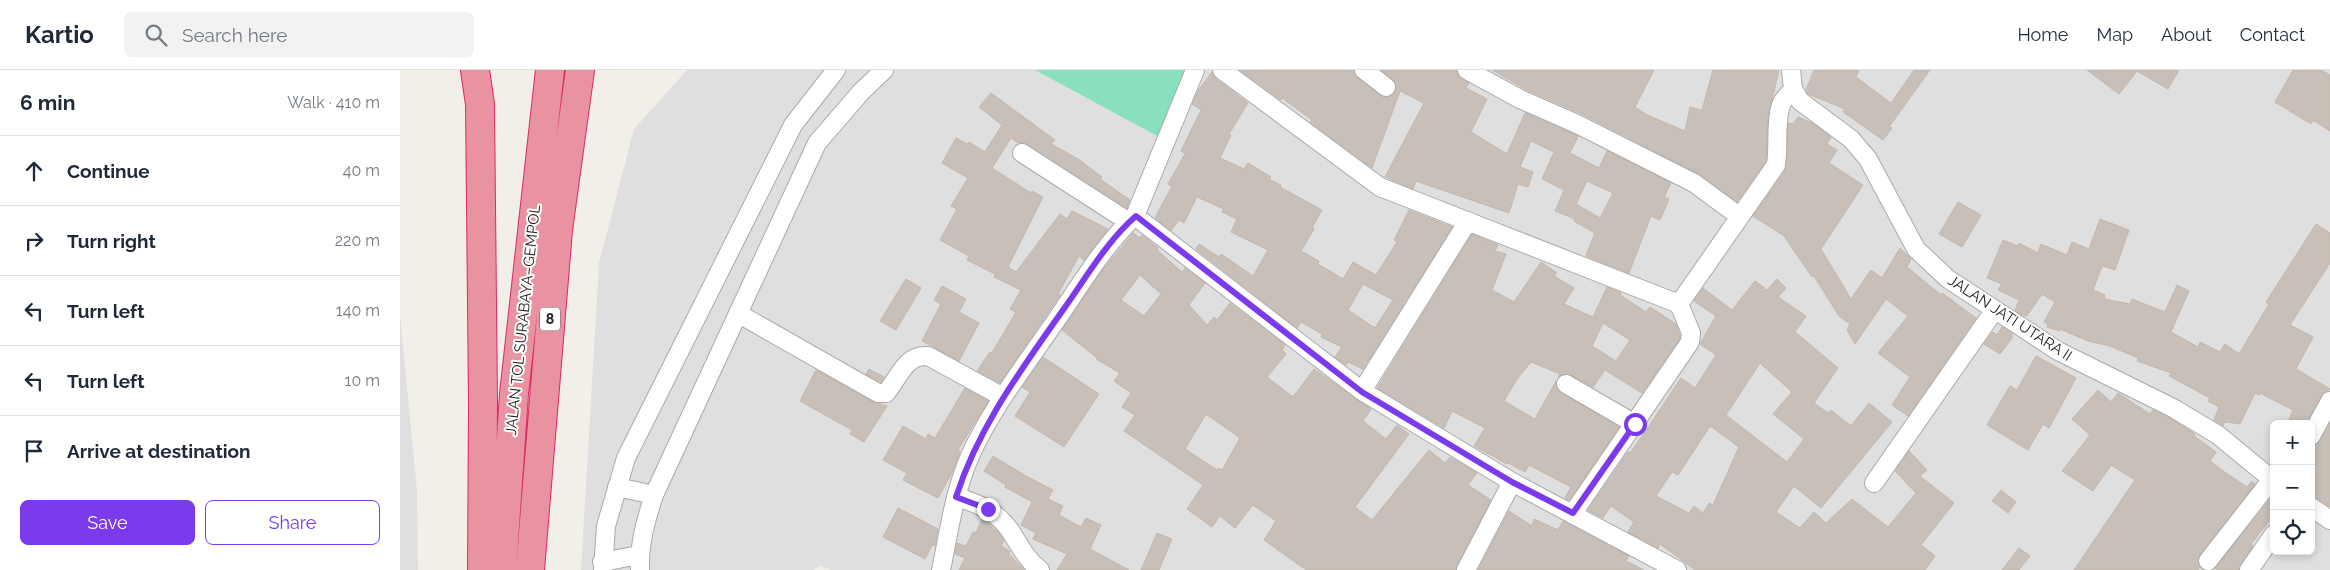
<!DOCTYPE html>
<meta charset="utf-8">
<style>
body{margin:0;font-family:Raleway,sans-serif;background:#f2f2f3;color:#1f2937}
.controls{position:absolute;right:15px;bottom:15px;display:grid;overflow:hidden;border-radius:8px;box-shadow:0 2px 8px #0003}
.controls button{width:45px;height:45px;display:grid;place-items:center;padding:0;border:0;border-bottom:1px solid #e0e1e3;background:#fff;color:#1f2937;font:25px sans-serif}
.stop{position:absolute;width:15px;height:15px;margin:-11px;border:4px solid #7c3aed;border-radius:50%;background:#fff}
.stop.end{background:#7c3aed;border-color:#fff;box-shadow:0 1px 5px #0008}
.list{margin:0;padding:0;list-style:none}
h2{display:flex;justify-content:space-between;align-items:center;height:65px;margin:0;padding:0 20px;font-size:21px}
h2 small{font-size:16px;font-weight:400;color:#747a83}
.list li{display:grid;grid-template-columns:32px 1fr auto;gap:15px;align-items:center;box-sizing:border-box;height:70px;padding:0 20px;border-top:1px solid #e0e1e3}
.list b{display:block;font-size:19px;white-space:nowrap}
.list em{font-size:16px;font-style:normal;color:#747a83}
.actions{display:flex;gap:10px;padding:15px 20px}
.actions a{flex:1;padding:11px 0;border:1px solid #7c3aed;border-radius:8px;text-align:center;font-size:18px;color:#7c3aed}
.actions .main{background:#7c3aed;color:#fff}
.icon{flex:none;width:28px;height:28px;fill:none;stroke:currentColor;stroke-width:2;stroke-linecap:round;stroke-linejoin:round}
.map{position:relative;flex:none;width:1930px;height:500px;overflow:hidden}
header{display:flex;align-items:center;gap:30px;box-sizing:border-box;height:70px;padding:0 25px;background:#fff;border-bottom:1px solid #e0e1e3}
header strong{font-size:24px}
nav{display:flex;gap:28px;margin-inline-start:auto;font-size:18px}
.search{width:350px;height:45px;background:#f2f2f3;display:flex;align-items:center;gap:12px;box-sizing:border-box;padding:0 18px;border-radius:8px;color:#747a83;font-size:19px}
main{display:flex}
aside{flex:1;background:#fff}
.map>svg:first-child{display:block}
.residential{fill:#e0dfdf;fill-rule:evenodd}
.pitch{fill:#88e0be}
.building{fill:#c7bfb8;stroke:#c4b6ab;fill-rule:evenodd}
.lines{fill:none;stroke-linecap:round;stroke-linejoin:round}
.street-casing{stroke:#a9a9a9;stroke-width:20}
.highway-casing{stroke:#dc2a67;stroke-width:30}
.street{stroke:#fff;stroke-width:18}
.highway{stroke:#e892a2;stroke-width:28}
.route{stroke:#7c3aed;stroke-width:6}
.labels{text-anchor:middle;stroke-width:4;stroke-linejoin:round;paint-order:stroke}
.shield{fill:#fff;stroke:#646464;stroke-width:1}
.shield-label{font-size:14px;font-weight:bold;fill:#222}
.street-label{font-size:15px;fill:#222;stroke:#fff}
</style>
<header>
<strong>Kartio</strong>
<div class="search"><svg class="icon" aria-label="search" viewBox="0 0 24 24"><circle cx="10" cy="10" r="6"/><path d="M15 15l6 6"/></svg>Search here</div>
<nav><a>Home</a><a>Map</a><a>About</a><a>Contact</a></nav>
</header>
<main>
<aside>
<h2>6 min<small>Walk · 410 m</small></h2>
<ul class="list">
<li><svg class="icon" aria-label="ahead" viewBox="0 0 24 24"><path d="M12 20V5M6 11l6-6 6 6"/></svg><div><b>Continue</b></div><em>40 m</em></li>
<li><svg class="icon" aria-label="right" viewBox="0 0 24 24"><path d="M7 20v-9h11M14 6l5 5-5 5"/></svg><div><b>Turn right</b></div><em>220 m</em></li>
<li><svg class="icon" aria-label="left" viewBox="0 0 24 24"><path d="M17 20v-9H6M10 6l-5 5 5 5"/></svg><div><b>Turn left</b></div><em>140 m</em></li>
<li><svg class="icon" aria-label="left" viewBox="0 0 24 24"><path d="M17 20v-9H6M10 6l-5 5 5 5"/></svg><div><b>Turn left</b></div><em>10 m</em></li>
<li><svg class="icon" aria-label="arrive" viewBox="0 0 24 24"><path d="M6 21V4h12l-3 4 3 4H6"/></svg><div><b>Arrive at destination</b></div></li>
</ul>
<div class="actions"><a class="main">Save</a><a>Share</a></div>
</aside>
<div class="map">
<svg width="1930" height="500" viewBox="0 0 1930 500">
<rect width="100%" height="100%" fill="#f2efe9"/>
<path class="residential" d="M 287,0 L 1930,0 L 1930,500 L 432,500 L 420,496 L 414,500 L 181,500 L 199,193 L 234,59 ZM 1874,354 L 1911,354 L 1911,481 L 1874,481 Z
M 0,244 L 17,421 L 18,500 L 0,500 Z"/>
<path class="pitch" d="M 635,0 L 788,0 L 761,68 Z"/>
<path class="building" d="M 840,0 L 954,0 L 958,8 L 985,28 L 994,24 L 996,13 L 981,0 L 1056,0 L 1058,6 L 1069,13 L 1066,18 L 1087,29 L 1071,62 L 1107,84 L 1125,43 L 1178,66 L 1170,83 L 1199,98 L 1207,81 L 1271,113 L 1264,127 L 1269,129 L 1260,150 L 1251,146 L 1229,203 L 1186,186 L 1195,163 L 1174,151 L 1175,149 L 1155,141 L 1164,120 L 1142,109 L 1154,82 L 1131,71 L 1120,97 L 1133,102 L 1128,117 L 1118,114 L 1109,143 L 1016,111 L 1013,119 L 985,107 L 1024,33 L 1000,21 L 972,98 L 910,52 L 912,50 L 882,28 L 881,30 ZM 1187,111 L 1213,123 L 1200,148 L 1176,134 Z
M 1092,0 L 1254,0 L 1235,37 L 1247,45 L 1285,61 L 1290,37 L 1302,40 L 1313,0 L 1379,0 L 1368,47 L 1366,91 L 1337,132 L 1299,104 L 1182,44 L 1125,19 Z
M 1414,0 L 1459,0 L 1456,7 L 1491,33 L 1514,0 L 1530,0 L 1489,57 L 1492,58 L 1483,70 L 1443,42 L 1445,39 L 1408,24 L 1406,20 Z
M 1687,0 L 1779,0 L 1768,19 L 1737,1 L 1719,24 Z
M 1893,0 L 1921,0 L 1930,5 L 1930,61 L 1913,50 L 1911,54 L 1875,32 Z
M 812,2 L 816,9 L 848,33 L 829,64 L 831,65 L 820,88 L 844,99 L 848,93 L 871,107 L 869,109 L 881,115 L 880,117 L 922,140 L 912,158 L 914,159 L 901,181 L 919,191 L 918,194 L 943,209 L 953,192 L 976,205 L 997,172 L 994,170 L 1009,140 L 1052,157 L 963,299 L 948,292 L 946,295 L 935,287 L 942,277 L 921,267 L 922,264 L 901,252 L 897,258 L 796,179 L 799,174 L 819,187 L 821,184 L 853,206 L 868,180 L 831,162 L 837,149 L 822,142 L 824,139 L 797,127 L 784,153 L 779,150 L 771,161 L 755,148 L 772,116 L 768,114 L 785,84 L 781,81 L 801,40 L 792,34 L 798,21 ZM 963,214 L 993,230 L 975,258 L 948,240 Z
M 591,23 L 655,70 L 651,74 L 678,89 L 702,107 L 700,109 L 730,130 L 727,138 L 628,74 L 618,73 L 611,68 L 592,98 L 631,123 L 632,121 L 643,127 L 608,197 L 616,202 L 660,144 L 667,149 L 672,141 L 708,159 L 684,190 L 679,186 L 658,224 L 660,225 L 600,313 L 577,301 L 590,282 L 592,283 L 616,242 L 610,239 L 621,220 L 594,207 L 595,204 L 567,190 L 569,186 L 540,170 L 557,139 L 551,136 L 568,108 L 542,93 L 556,68 L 567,74 L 569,72 L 585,82 L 602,55 L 579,37 Z
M 1398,47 L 1412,53 L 1431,67 L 1427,74 L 1437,80 L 1429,93 L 1463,115 L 1421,179 L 1451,229 L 1471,200 L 1482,208 L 1500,178 L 1511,189 L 1507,197 L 1541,225 L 1542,223 L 1576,248 L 1508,346 L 1492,335 L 1510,307 L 1478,283 L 1508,246 L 1486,229 L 1455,274 L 1447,260 L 1450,254 L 1439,246 L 1414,206 L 1412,207 L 1384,166 L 1353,146 L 1385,101 L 1388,53 L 1393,54 Z
M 1558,132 L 1581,145 L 1562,177 L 1539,164 Z
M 1700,149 L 1729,160 L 1715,200 L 1702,196 L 1693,220 L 1705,225 L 1704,229 L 1730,234 L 1732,229 L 1765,242 L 1777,215 L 1789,221 L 1771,262 L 1798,277 L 1800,272 L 1820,282 L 1825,274 L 1839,284 L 1869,234 L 1866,232 L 1916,154 L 1930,163 L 1930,193 L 1890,255 L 1913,267 L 1896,299 L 1930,319 L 1921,326 L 1906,354 L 1887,354 L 1893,340 L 1860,323 L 1859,325 L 1855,323 L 1840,354 L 1826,352 L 1823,354 L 1824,356 L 1814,350 L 1819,337 L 1808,331 L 1810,328 L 1769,306 L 1771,303 L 1737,291 L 1738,288 L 1710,276 L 1688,271 L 1660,259 L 1659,261 L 1647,257 L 1648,254 L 1644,252 L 1655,232 L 1642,224 L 1627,246 L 1620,244 L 1615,240 L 1619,230 L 1598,220 L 1602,214 L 1587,208 L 1603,170 L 1618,176 L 1619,173 L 1638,183 L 1641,174 L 1667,185 L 1672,172 L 1689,179 Z
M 733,163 L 740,168 L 742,165 L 758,178 L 757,180 L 782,202 L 785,198 L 805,213 L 789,235 L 807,255 L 814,247 L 817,250 L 830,233 L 885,275 L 882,280 L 886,284 L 867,307 L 893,327 L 914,299 L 971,339 L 963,351 L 986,369 L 997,355 L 1009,364 L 955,437 L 972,450 L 1029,380 L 1045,393 L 1050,387 L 1077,403 L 1068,415 L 1091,430 L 1055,500 L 906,500 L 864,470 L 876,451 L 853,435 L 835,458 L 820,446 L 812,457 L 787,439 L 803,415 L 724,361 L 735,345 L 722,337 L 731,323 L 714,311 L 720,303 L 696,289 L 697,288 L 662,260 L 702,201 ZM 740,205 L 761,224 L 744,246 L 721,230 ZM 806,344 L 840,368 L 822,400 L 819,398 L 817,400 L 785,379 Z
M 1072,164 L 1098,175 L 1095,181 L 1106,184 L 1092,220 L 1114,232 L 1141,192 L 1157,203 L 1154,206 L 1174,218 L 1164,234 L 1197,249 L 1193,247 L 1207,217 L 1221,223 L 1220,225 L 1246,242 L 1250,237 L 1276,254 L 1280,265 L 1280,268 L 1242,323 L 1205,300 L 1193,317 L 1171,305 L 1166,303 L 1158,307 L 1160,304 L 1131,292 L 1117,309 L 1104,331 L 1135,349 L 1156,311 L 1157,319 L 1161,323 L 1219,357 L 1169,430 L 1165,428 L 1171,417 L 1129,395 L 1125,402 L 1108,393 L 1107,394 L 1074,376 L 1085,358 L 1052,341 L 1044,358 L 977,318 ZM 1203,253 L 1230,270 L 1216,291 L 1192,276 Z
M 506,209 L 521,218 L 496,260 L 480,251 Z
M 1377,209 L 1386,218 L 1378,227 L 1406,246 L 1395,262 L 1438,298 L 1414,333 L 1428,343 L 1431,340 L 1451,356 L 1469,333 L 1492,352 L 1421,438 L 1394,416 L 1376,442 L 1400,458 L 1414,442 L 1426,453 L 1452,429 L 1488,457 L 1516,423 L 1495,401 L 1509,381 L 1527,400 L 1520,406 L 1554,433 L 1521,475 L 1535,486 L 1525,500 L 1295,500 L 1260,474 L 1258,478 L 1228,462 L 1234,452 L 1211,436 L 1203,448 L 1188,440 L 1228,382 L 1230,383 L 1245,362 L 1281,308 L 1295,318 L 1316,285 L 1300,274 L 1316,246 L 1294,231 L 1303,218 L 1332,240 L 1355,211 L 1367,220 ZM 1360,293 L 1392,322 L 1373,344 L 1404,369 L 1387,392 L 1326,345 ZM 1310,356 L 1339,377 L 1313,435 L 1309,433 L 1303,443 L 1294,436 L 1289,443 L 1256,426 L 1272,402 L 1278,405 Z
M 542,216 L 566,229 L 559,242 L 579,253 L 559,291 L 522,271 L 541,234 L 534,230 Z
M 1602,257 L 1612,263 L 1612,268 L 1600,284 L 1584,274 L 1593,262 L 1597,265 Z
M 1636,286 L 1676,308 L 1649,358 L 1643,354 L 1628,380 L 1587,355 L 1610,316 L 1617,320 Z
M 643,287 L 699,324 L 664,377 L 615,346 L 630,322 L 622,317 Z
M 469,299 L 484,307 L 481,312 L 466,304 Z
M 416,300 L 473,332 L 487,336 L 464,372 L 450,364 L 452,360 L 400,331 Z
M 565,318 L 588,331 L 558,380 L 560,382 L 553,401 L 538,428 L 503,410 L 507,403 L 483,390 L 503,356 L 526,369 L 528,364 L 535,368 Z
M 1698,320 L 1711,332 L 1718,323 L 1750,344 L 1753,340 L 1768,347 L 1795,364 L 1794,366 L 1816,382 L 1810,391 L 1826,403 L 1847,417 L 1852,411 L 1855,414 L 1800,484 L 1797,490 L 1800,497 L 1798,500 L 1674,500 L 1735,410 L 1711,395 L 1693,421 L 1662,401 L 1690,365 L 1672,349 Z
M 1930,353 L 1930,437 L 1911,424 L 1911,377 L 1920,371 Z
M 593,386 L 626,406 L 653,420 L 648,429 L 663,436 L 659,445 L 681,457 L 686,448 L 701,455 L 690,479 L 729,500 L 657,500 L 667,484 L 633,469 L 636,463 L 621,455 L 632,432 L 605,417 L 606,415 L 584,401 Z
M 1601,420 L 1616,432 L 1608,443 L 1592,431 Z
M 1872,427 L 1874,428 L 1874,445 L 1851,474 L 1853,476 L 1839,500 L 1817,500 L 1815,498 Z
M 498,438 L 538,459 L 535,476 L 532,475 L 525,489 L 483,467 Z
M 1109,441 L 1132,456 L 1134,449 L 1158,460 L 1163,451 L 1229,486 L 1226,491 L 1244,500 L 1078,500 Z
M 582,449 L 598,462 L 604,471 L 601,476 L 610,481 L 609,484 L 624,500 L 559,500 L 565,488 L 555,484 L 557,473 L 566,476 L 573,462 L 576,463 Z
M 757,463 L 772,469 L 759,500 L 741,500 Z
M 1619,478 L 1630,486 L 1619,500 L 1602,500 Z"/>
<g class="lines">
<defs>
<path id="street" d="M 822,0 L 980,117 L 1279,234 L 1376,95 C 1379,76 1375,52 1381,35 C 1383,29 1389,24 1393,19
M 964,0 L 986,17
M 1067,0 L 1120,29 L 1177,54 L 1294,113 L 1339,146
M 1391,0 L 1393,19 L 1400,31 L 1451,69 L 1468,89 L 1516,179 L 1548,209 L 1658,281 L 1773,338 L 1818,365 L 1874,411
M 622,83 L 729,152
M 735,146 L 962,321 L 1112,412 L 1277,500
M 339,244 L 478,323 L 486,323 C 499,308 505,284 528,286 L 603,327
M 1166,314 L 1235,354
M 962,321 L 1068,151
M 1911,366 L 1930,331
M 1474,413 L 1594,241
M 217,417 L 254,425
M 556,427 C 578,433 598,442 611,462 C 620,476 627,490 640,500
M 1911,437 L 1930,450
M 1173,443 L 1290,272 L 1291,263 L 1279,234
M 1808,491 L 1872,409
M 202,492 L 239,485
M 203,500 L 206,456 L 226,388 L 393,55 L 436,0
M 240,500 C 239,473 246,450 254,425 L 417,73 L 461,22 L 484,0
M 541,500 C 549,462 554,422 570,386 C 592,337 627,293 657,249 C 681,214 704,175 735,146 L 795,0
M 1066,500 L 1112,412
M 1849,500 L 1874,464"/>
<path id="highway" d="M 75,0 L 80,34 L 83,333 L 82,500
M 102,500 L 114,324 L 150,0
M 130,500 L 158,160 L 180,0"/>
</defs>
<use href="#street" class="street-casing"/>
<use href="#highway" class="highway-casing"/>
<use href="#street" class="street"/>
<use href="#highway" class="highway"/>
</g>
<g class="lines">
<path class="route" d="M 588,439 L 556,427 C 579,356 621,300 663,240 C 686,208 706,172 736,146 L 962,322 L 1112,412 L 1173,443 L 1235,354"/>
</g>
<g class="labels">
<rect class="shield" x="140" y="237.5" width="20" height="23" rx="4"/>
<g class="shield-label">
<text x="150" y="254">8</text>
</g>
<g class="street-label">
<text transform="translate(1610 248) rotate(33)" y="5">JALAN JATI UTARA II</text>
<text transform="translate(123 250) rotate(-84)" y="5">JALAN TOL SURABAYA–GEMPOL</text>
</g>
</g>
</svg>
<div class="controls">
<button>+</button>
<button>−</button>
<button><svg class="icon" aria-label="locate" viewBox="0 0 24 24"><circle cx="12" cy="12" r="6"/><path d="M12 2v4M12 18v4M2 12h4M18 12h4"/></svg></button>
</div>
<div class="stop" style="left:1235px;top:354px"></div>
<div class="stop end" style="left:588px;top:439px"></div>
</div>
</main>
